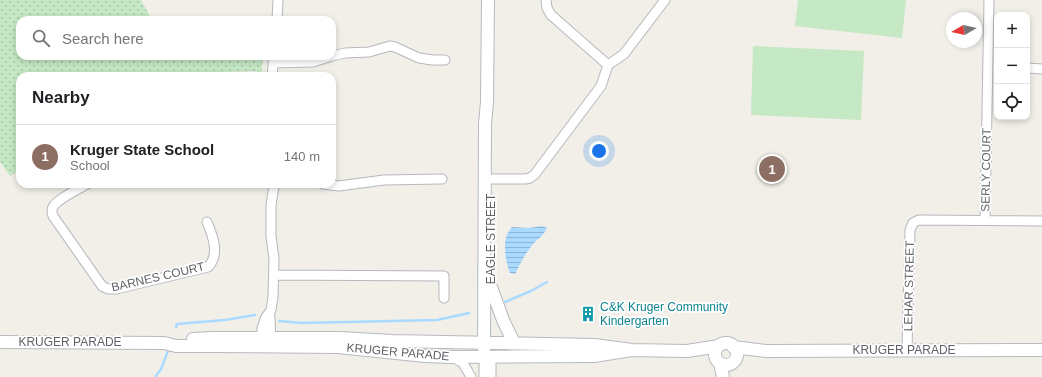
<!DOCTYPE html>
<meta charset="utf-8">
<style>
body{margin:0;font-family:Helvetica,sans-serif;background:#f2f2f2;color:#202124}
.controls{position:absolute;right:12px;top:12px;display:grid;overflow:hidden;border-radius:8px;box-shadow:0 2px 6px #0003}
.controls button{width:36px;height:36px;display:grid;place-items:center;padding:0;border:0;border-bottom:1px solid #e0e0e0;background:#fff;color:#202124;font:20px sans-serif}
.compass{position:absolute;left:946px;top:12px;width:36px;height:36px;border-radius:50%;background:#fff;box-shadow:0 2px 6px #0003;rotate:261deg}
.you{position:absolute;left:599px;top:151px;width:14px;height:14px;margin:-10px;border:3px solid #fff;border-radius:50%;background:#1a73e8;box-shadow:0 0 0 6px #1a73e833}
.badge{display:grid;place-items:center;width:26px;height:26px;border-radius:50%;background:#111827;color:#fff;font-size:13px;font-weight:700}
.pin{position:absolute;translate:-50% -50%;border:2px solid #fff;box-shadow:0 1px 4px #0006}
.list{margin:0;padding:0;list-style:none}
h2{display:flex;justify-content:space-between;align-items:center;height:52px;margin:0;padding:0 16px;font-size:17px}
h2 small{font-size:13px;font-weight:400;color:#757577}
.list li{display:grid;grid-template-columns:26px 1fr auto;gap:12px;align-items:center;box-sizing:border-box;height:64px;padding:0 16px;border-top:1px solid #e0e0e0}
.list b{display:block;font-size:15px;white-space:nowrap}
.list p{margin:0;font-size:13px;white-space:nowrap;color:#757577}
.list em{font-size:13px;font-style:normal;color:#757577}
.icon{flex:none;width:22px;height:22px;fill:none;stroke:currentColor;stroke-width:2;stroke-linecap:round;stroke-linejoin:round}
.map{position:relative;flex:none;width:1042px;height:377px;overflow:hidden}
.search{position:absolute;background:#fff;box-shadow:0 2px 6px #0003;left:16px;top:16px;width:320px;height:44px;display:flex;align-items:center;gap:10px;box-sizing:border-box;padding:0 14px;border-radius:12px;color:#757577;font-size:15px}
.panel{position:absolute;background:#fff;box-shadow:0 2px 6px #0003;left:16px;top:72px;width:320px;height:116px;border-radius:12px}
.map>svg:first-child{display:block}
.green{fill:#c5e8c5}
.park{fill:url(#park-dots)}
.water{fill:url(#water-rules)}
.lines{fill:none;stroke-linecap:round;stroke-linejoin:round}
.stream{stroke:#aadaff;stroke-width:2.5}
.street-casing{stroke:#b5b8bc;stroke-width:11}
.secondary-casing{stroke:#b6babf;stroke-width:14}
.street{stroke:#fff;stroke-width:9}
.secondary{stroke:#fff;stroke-width:12}
.labels{text-anchor:middle;stroke-width:3.5;stroke-linejoin:round;paint-order:stroke}
.street-label{font-size:12px;fill:#5f6368;stroke:#fff}
.culture-label{font-size:12px;fill:#0d838f;stroke:#fff;text-anchor:start}
</style>
<div class="map">
<svg width="1042" height="377" viewBox="0 0 1042 377">
<defs>
<pattern id="park-dots" width="8" height="8" patternUnits="userSpaceOnUse"><rect width="8" height="8" fill="#c5e8c5"/><path d="M2 2h.1M6 6h.1" fill="none" stroke="#a3c0a4" stroke-width="1.8" stroke-linecap="round"/></pattern>
<pattern id="water-rules" width="6" height="5" patternUnits="userSpaceOnUse"><rect width="6" height="5" fill="#aadaff"/><path d="M0 2.5h6" fill="none" stroke="#8eb4d2"/></pattern>
</defs>
<rect width="100%" height="100%" fill="#f1efe8"/>
<path class="green" d="M 798,0 L 906,0 L 902,38 L 795,26 Z
M 753,46 L 864,51 L 861,120 L 751,115 Z"/>
<path class="park" d="M 0,0 L 141,0 L 152,20 L 20,20 L 20,56 L 263,56 L 261,76 L 257,75 L 257,71 L 183,73 L 178,76 L 20,76 L 20,170 L 10,176 L 0,162 Z"/>
<path class="water" d="M 542,226 L 547,228 C 544,235 539,238 534,243 C 526,252 520,264 515,274 L 510,273 C 505,260 501,238 512,227 L 529,228 Z"/>
<g class="lines">
<path class="stream" d="M 505,302 L 531,291 L 547,282
M 279,321 L 301,323 L 437,320 L 469,313
M 176,327 L 177,324 L 225,320 L 255,315
M 155,377 L 161,369 L 168,351"/>
<defs>
<path id="street" d="M 546,0 L 547,8 L 551,15 L 608,65
M 277,20 L 278,0
M 332,56 L 345,53 L 369,52 L 390,46 L 395,47 L 419,58 L 432,60 L 445,60
M 273,63 L 313,62 L 332,56
M 1027,68 L 1042,69
M 272,76 L 274,56
M 485,179 L 525,179 L 530,178 L 535,174 L 601,86 L 608,65 L 624,54 L 665,0
M 87,184 C 79,189 57,199 53,207 C 51,210 52,213 53,216 L 102,286 L 108,289 L 116,289 L 208,267 C 220,255 213,236 207,222
M 323,184 L 339,186 L 384,180 L 442,179
M 985,220 L 989,0
M 274,275 L 444,276 L 444,298
M 269,313 L 270,318 L 271,344
M 262,343 L 262,328 L 266,317 L 271,310 L 273,297 L 274,259 L 271,236 L 271,205 L 273,192 L 275,184
M 907,350 L 910,230 L 913,223 L 919,220 L 1042,221
M 484,356 L 484,377
M 452,357 L 463,363 L 471,377
M 491,377 L 491,356"/>
<path id="secondary" d="M 491,287 L 503,320 L 514,343
M 193,339 L 211,338 L 340,338 L 392,341 L 594,345 L 632,350 L 687,351 L 719,346
M 0,342 L 164,343 L 176,346 L 211,346 L 338,347 L 425,356 L 452,357 L 594,356 L 632,350
M715 354a11 11 0 1 1 22 0a11 11 0 1 1-22 0Z
M 733,347 L 766,351 L 1042,350
M 484,349 L 485,124 L 487,102 L 488,0
M 720,363 L 723,377"/>
</defs>
<use href="#street" class="street-casing"/>
<use href="#secondary" class="secondary-casing"/>
<use href="#street" class="street"/>
<use href="#secondary" class="secondary"/>
</g>
<defs>
<symbol id="building-bare" viewBox="-9 -9 18 18"><path d="M-4-6H4V6H1V3H-1V6H-4ZM-2.5-4.3h1.7v1.8h-1.7ZM.8-4.3h1.7v1.8H.8ZM-2.5-1h1.7V.8h-1.7ZM.8-1h1.7V.8H.8Z" fill="#0f9aa8" stroke="#fff" stroke-width="2.5" paint-order="stroke"/></symbol>
</defs>
<g fill-rule="evenodd">
<use href="#building-bare" x="577" y="303" width="22" height="22"/>
</g>
<g class="labels">
<g class="street-label">
<text transform="translate(986 170) rotate(-89)" y="4">SERLY COURT</text>
<text transform="translate(491 239) rotate(-90)" y="4">EAGLE STREET</text>
<text transform="translate(158 277) rotate(-13)" y="4">BARNES COURT</text>
<text transform="translate(909 286) rotate(-89)" y="4">LEHAR STREET</text>
<text x="70" y="346">KRUGER PARADE</text>
<text x="904" y="354">KRUGER PARADE</text>
<text transform="translate(398 352) rotate(5)" y="4">KRUGER PARADE</text>
</g>
<g class="culture-label">
<text x="600" y="311">C&amp;K Kruger Community<tspan x="600" dy="14">Kindergarten</tspan></text>
</g>
</g>
</svg>
<div class="controls">
<button>+</button>
<button>−</button>
<button><svg class="icon" aria-label="locate" viewBox="0 0 24 24"><circle cx="12" cy="12" r="6"/><path d="M12 2v4M12 18v4M2 12h4M18 12h4"/></svg></button>
</div>
<svg class="compass" viewBox="-18 -18 36 36"><path d="M0-13l5 13h-10z" fill="#e53935"/><path d="M0 13l5-13h-10z" fill="#757577"/></svg>
<div class="you"></div>
<div class="pin badge" style="left:772px;top:169px;background:#8d6e63">1</div>
<div class="search"><svg class="icon" aria-label="search" viewBox="0 0 24 24"><circle cx="10" cy="10" r="6"/><path d="M15 15l6 6"/></svg>Search here</div>
<section class="panel">
<h2>Nearby<small></small></h2>
<ul class="list">
<li><span class="badge" style="background:#8d6e63">1</span><div><b>Kruger State School</b><p>School</p></div><em>140 m</em></li>
</ul>
</section>
</div>
